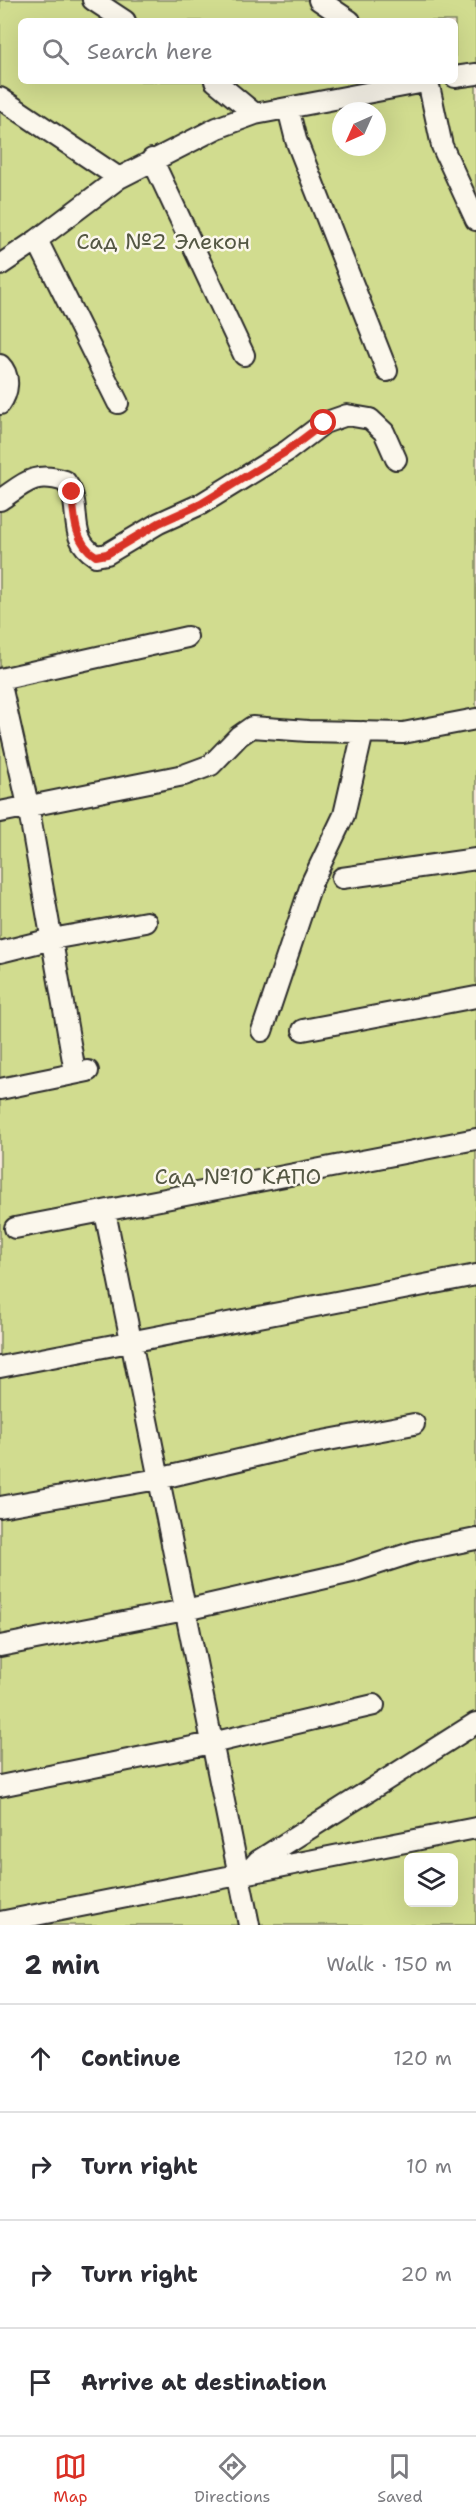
<!DOCTYPE html>
<meta charset="utf-8">
<style>
body{margin:0;font-family:"Shantell Sans",sans-serif;background:#f2f2f3;color:#2b2b33}
.controls{position:absolute;right:18px;bottom:18px;display:grid;overflow:hidden;border-radius:9px;box-shadow:0 6px 24px #0002}
.controls button{width:54px;height:54px;display:grid;place-items:center;padding:0;border:0;border-bottom:2px solid #e1e1e2;background:#fff;color:#2b2b33;font:30px sans-serif}
.compass{position:absolute;left:332px;top:102px;width:54px;height:54px;border-radius:50%;background:#fff;box-shadow:0 6px 24px #0002;rotate:225deg}
.stop{position:absolute;width:18px;height:18px;margin:-14px;border:4px solid #d93025;border-radius:50%;background:#fff}
.stop.end{background:#d93025;border-color:#fff;box-shadow:0 2px 6px #0008}
.list{margin:0;padding:0;list-style:none}
h2{display:flex;justify-content:space-between;align-items:center;height:78px;margin:0;padding:0 24px;font-size:26px}
h2 small{font-size:20px;font-weight:400;color:#7c7c81}
.list li{display:grid;grid-template-columns:39px 1fr auto;gap:18px;align-items:center;box-sizing:border-box;height:108px;padding:0 24px;border-top:2px solid #e1e1e2}
.list b{display:block;font-size:22px;white-space:nowrap}
.list em{font-size:20px;font-style:normal;color:#7c7c81}
.icon{flex:none;width:33px;height:33px;fill:none;stroke:currentColor;stroke-width:2;stroke-linecap:round;stroke-linejoin:round}
.map{position:relative;flex:none;width:476px;height:1925px;overflow:hidden}
.search{position:absolute;background:#fff;box-shadow:0 6px 24px #0002;left:18px;right:18px;top:18px;height:66px;display:flex;align-items:center;gap:15px;box-sizing:border-box;padding:0 21px;border-radius:9px;color:#7c7c81;font-size:22px}
.sheet{height:510px;background:#fff}
nav{display:flex;justify-content:space-around;align-items:center;box-sizing:border-box;height:84px;border-top:2px solid #e1e1e2;background:#fff;font-size:16px;color:#7c7c81}
nav a{display:grid;justify-items:center;gap:3px}
nav .on{color:#d93025}
.map>svg:first-child{display:block}
.green{fill:#d1dc8f;stroke:#7e845d;stroke-width:1.5;fill-rule:evenodd}
.lines{fill:none;stroke-linecap:round;stroke-linejoin:round}
.minor-casing{stroke:#2b2b2b;stroke-width:24}
.minor{stroke:#fbf7ec;stroke-width:20}
.route{stroke:#d93025;stroke-width:8}
.labels{text-anchor:middle;stroke-width:5;stroke-linejoin:round;paint-order:stroke}
.park-label{font-size:22px;fill:#545744;stroke:#fbf7ec}
</style>
<div class="map">
<svg width="476" height="1925" viewBox="0 0 476 1925">
<rect width="100%" height="100%" fill="#f6e7dc"/>
<filter id="ink" filterUnits="userSpaceOnUse"><feTurbulence type="fractalNoise" baseFrequency=".0167" numOctaves="2"/><feDisplacementMap in="SourceGraphic" scale="12" xChannelSelector="R" yChannelSelector="G"/><feConvolveMatrix kernelMatrix="1 2 1 2 8 2 1 2 1" color-interpolation-filters="sRGB"/></filter>
<g filter="url(#ink)">
<path class="green" d="M 0,0 L 476,0 L 476,1925 L 0,1925 ZM 21,21 L 455,21 L 455,81 L 21,81 ZM 341,111 L 377,111 L 377,147 L 341,147 ZM 408,1858 L 454,1858 L 454,1902 L 408,1902 Z"/>
<g class="lines">
<defs>
<path id="minor" d="M 93,0 L 125,21
M 319,0 L 350,21
M 455,77 L 476,74
M 215,81 L 255,114
M 428,81 L 442,146 L 476,220
M 0,98 L 119,178
M 288,108 L 296,140 L 387,371
M 152,159 L 244,355
M 37,240 L 118,403
M 0,265 L 37,240 L 119,178 L 217,128 L 255,114 L 430,81
M 0,365 C 11,376 8,393 0,404
M 0,500 C 25,483 34,471 65,481 C 67,484 71,489 72,493 C 80,517 69,539 96,556 L 107,554 L 159,523 L 201,504 L 287,451 L 324,423 L 347,415 L 370,419 L 384,432 L 396,459
M 0,679 L 187,637
M 0,681 L 28,805 L 75,1072
M 0,812 L 184,775 L 211,765 L 239,736 L 252,727 L 308,731 L 403,733 L 476,719
M 342,878 L 476,859
M 0,952 L 52,939 L 146,922
M 303,1030 L 476,997
M 262,1031 L 312,882 L 344,815 L 363,732
M 0,1089 L 88,1071
M 105,1212 L 249,1925
M 15,1228 L 476,1139
M 0,1367 L 476,1275
M 0,1507 L 158,1479 L 307,1444 L 414,1424
M 0,1646 L 185,1610 L 352,1572 L 417,1551 L 476,1539
M 0,1786 L 212,1743 L 374,1705
M 247,1873 L 258,1861 L 476,1723
M 0,1922 L 476,1828"/>
</defs>
<use href="#minor" class="minor-casing"/>
<use href="#minor" class="minor"/>
</g>
</g>
<g class="lines" filter="url(#ink)">
<path class="route" d="M 72,492 C 74,516 74,543 96,556 L 107,554 L 159,523 L 201,504 L 287,451 L 324,423"/>
</g>
<g class="labels">
<g class="park-label">
<text x="163" y="249">Сад №2 Элекон</text>
<text x="238" y="1184">Сад №10 КАПО</text>
</g>
</g>
</svg>
<div class="controls">
<button><svg class="icon" aria-label="layers" viewBox="0 0 24 24"><path d="M12 4l9 5-9 5-9-5zM3 14l9 5 9-5"/></svg></button>
</div>
<svg class="compass" viewBox="-18 -18 36 36"><path d="M0-13l5 13h-10z" fill="#e53935"/><path d="M0 13l5-13h-10z" fill="#7c7c81"/></svg>
<div class="stop" style="left:324px;top:423px"></div>
<div class="stop end" style="left:72px;top:492px"></div>
<div class="search"><svg class="icon" aria-label="search" viewBox="0 0 24 24"><circle cx="10" cy="10" r="6"/><path d="M15 15l6 6"/></svg>Search here</div>
</div>
<section class="sheet">
<h2>2 min<small>Walk · 150 m</small></h2>
<ul class="list">
<li><svg class="icon" aria-label="ahead" viewBox="0 0 24 24"><path d="M12 20V5M6 11l6-6 6 6"/></svg><div><b>Continue</b></div><em>120 m</em></li>
<li><svg class="icon" aria-label="right" viewBox="0 0 24 24"><path d="M7 20v-9h11M14 6l5 5-5 5"/></svg><div><b>Turn right</b></div><em>10 m</em></li>
<li><svg class="icon" aria-label="right" viewBox="0 0 24 24"><path d="M7 20v-9h11M14 6l5 5-5 5"/></svg><div><b>Turn right</b></div><em>20 m</em></li>
<li><svg class="icon" aria-label="arrive" viewBox="0 0 24 24"><path d="M6 21V4h12l-3 4 3 4H6"/></svg><div><b>Arrive at destination</b></div></li>
</ul>
</section>
<nav>
<a class="on"><svg class="icon" aria-label="map" viewBox="0 0 24 24"><path d="M3 6l6-2 6 2 6-2v14l-6 2-6-2-6 2zM9 4v14M15 6v14"/></svg>Map</a>
<a><svg class="icon" aria-label="directions" viewBox="0 0 24 24"><path d="M12 3l9 9-9 9-9-9zM9 14v-3h6M13 9l2 2-2 2"/></svg>Directions</a>
<a><svg class="icon" aria-label="saved" viewBox="0 0 24 24"><path d="M7 4h10v16l-5-4-5 4z"/></svg>Saved</a>
</nav>
